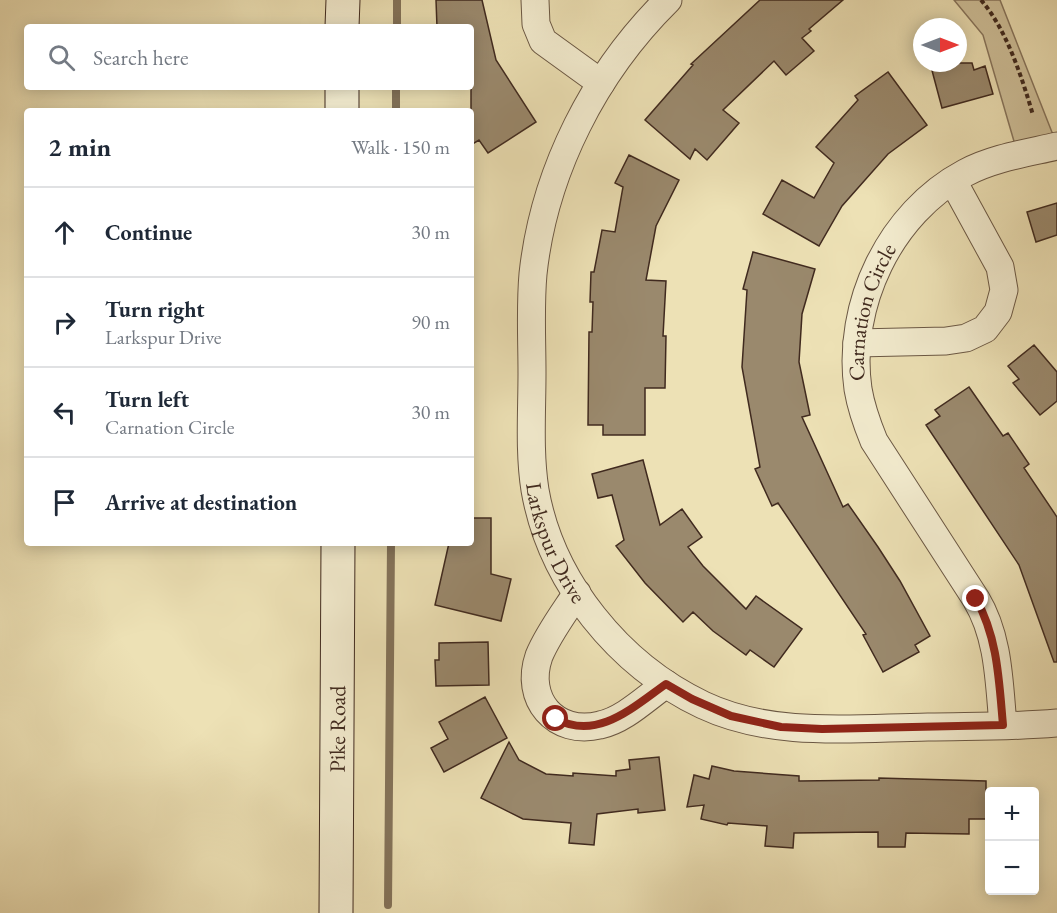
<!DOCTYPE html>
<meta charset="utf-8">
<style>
body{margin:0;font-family:"EB Garamond",serif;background:#f2f2f3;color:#1f2937}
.controls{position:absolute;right:18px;bottom:18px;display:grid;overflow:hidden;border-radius:6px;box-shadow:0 3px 15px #0003}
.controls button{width:54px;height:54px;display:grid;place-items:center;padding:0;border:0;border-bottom:2px solid #e0e1e3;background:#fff;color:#1f2937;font:30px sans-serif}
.compass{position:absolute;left:913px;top:18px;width:54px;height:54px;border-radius:50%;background:#fff;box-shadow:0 3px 15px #0003;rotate:90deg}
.stop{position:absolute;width:18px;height:18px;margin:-14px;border:4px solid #8f2418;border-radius:50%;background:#fff}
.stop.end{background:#8f2418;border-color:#fff;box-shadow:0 2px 6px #0008}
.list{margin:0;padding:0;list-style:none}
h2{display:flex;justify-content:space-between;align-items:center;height:78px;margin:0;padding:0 24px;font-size:26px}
h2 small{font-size:20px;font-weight:400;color:#747a83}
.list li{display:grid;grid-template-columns:39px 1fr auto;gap:18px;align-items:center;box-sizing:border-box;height:90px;padding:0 24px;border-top:2px solid #e0e1e3}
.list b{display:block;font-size:22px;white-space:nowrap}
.list p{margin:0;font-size:20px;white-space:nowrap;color:#747a83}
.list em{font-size:20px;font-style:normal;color:#747a83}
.icon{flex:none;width:33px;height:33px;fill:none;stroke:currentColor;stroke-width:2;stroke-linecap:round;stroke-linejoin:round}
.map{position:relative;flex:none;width:1057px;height:913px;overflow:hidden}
.search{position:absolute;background:#fff;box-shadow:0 3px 15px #0003;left:24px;top:24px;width:450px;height:66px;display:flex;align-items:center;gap:15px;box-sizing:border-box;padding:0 21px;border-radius:6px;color:#747a83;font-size:22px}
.panel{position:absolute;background:#fff;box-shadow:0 3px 15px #0003;left:24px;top:108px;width:450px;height:438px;border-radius:6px}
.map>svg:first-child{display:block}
.green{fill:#d0c29c;stroke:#88765e;stroke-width:1.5}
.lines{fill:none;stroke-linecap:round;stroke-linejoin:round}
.stream{stroke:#84735a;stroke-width:8}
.building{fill:#9a896d;stroke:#402a1f;stroke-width:1.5}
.street-casing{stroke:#6b5844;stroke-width:29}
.secondary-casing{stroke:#402a1f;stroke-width:35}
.path{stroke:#402a1f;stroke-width:4;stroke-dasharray:4.5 3;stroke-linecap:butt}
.street{stroke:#f3eccf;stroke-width:27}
.secondary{stroke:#f3eccf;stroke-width:33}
.route{stroke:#8f2418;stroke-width:8}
.labels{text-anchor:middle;stroke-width:5;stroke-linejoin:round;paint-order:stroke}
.street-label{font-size:22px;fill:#402a1f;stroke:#f3eccf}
</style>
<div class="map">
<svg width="1057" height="913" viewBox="0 0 1057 913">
<rect width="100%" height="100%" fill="#ede1b5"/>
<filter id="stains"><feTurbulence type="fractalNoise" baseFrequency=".00333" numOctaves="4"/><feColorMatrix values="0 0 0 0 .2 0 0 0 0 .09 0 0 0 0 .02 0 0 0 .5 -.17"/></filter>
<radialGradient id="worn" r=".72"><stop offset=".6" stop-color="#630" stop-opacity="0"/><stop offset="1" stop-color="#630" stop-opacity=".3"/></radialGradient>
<path class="green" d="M 954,0 L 1000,0 L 1057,145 L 1018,155 L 983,35 Z"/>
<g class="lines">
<path class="stream" d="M 397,27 L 397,0
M 396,111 L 396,87
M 388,905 L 391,543"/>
</g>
<path class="building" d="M 436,0 L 482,0 L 496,60 L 536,122 L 488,153 L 479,140 L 471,145 L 471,27 L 437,27 Z
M 760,0 L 843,0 L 809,29 L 811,31 L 802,38 L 814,51 L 786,75 L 774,61 L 723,110 L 739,123 L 707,160 L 695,149 L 690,159 L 645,120 L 693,65 L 691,64 Z
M 930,63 L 972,63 L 974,70 L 985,66 L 993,94 L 942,108 Z
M 888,72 L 927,125 L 888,154 L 842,206 L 819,246 L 763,214 L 782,180 L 814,198 L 834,163 L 816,147 L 858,100 L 855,96 Z
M 629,155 L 679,180 L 656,226 L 646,280 L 666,281 L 663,336 L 666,336 L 665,388 L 645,388 L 645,435 L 603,435 L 603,425 L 588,425 L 589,332 L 592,332 L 593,302 L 590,302 L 591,272 L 594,272 L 602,230 L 615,232 L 623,187 L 615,183 Z
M 1057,203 L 1057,235 L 1036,242 L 1027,212 Z
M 753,252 L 815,269 L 802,314 L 799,362 L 810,415 L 802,417 L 843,507 L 848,504 L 878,547 L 900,581 L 930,636 L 915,645 L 919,652 L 883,672 L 863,635 L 866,634 L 778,503 L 772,506 L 755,469 L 760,467 L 742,367 L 747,290 L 743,289 Z
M 1034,345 L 1057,372 L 1057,401 L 1040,415 L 1013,383 L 1019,379 L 1008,366 Z
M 969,387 L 1003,436 L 1008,433 L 1029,464 L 1024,468 L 1057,517 L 1057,662 L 1054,662 L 1019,565 L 926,425 L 940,416 L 935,410 Z
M 643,460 L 660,525 L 682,509 L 702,537 L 688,547 L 703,566 L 746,609 L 756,596 L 802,629 L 774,667 L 750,650 L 746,655 L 713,631 L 693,612 L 683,622 L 645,583 L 616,546 L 624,540 L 612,495 L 598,498 L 592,474 Z
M 471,518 L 491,518 L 491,574 L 511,579 L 501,621 L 435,605 L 449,543 L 471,543 Z
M 488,642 L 489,685 L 436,686 L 435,660 L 439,660 L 439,643 Z
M 485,697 L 507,738 L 444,772 L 431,748 L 448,739 L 439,722 Z
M 509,742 L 519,760 L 546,774 L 573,776 L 573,773 L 616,776 L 616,771 L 630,769 L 629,760 L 659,757 L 665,810 L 638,813 L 638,809 L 597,814 L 594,845 L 569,843 L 571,823 L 523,819 L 481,798 Z
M 712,766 L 734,771 L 799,776 L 799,781 L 879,780 L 879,778 L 986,781 L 986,819 L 969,819 L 969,834 L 906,833 L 905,847 L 878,847 L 878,832 L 794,833 L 793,848 L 765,846 L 767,826 L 728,823 L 727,825 L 701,819 L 704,805 L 687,807 L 694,775 L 709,779 Z"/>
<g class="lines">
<defs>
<g id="street">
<path d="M 535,0 L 536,24 L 543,41 L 601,83"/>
<path id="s1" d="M 668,0 C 595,72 544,171 533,274 C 530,307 532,340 532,373 C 532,412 529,452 535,490 C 551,582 619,665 703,705 C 773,738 853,728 928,727 C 971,726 1014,727 1057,723"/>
<path d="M 857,343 L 946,341 L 966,338 L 985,329 L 998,312 L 1004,290 L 1000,267 L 953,181"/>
<path d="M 577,593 C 564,613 548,634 539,656 C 524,699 555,736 600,725 C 624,720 646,698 666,684"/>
<path id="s2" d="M 1003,725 C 999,682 999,637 976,599 L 874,441 C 867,424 861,407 858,389 C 846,305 890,213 965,173 C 993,158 1027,153 1057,146"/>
</g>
<g id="secondary">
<path d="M 342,27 L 343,0"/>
<path d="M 342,111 L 342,87"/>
<path id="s3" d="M 336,913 L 338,543"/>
</g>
</defs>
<use href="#street" class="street-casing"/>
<use href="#secondary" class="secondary-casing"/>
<path class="path" d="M 981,0 C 1007,30 1022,78 1033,115"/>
<use href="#street" class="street"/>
<use href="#secondary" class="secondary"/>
</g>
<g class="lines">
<path class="route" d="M 556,719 C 598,741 633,707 666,684 L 692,699 L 731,716 L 781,727 L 822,729 L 1003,725 C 999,682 998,638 976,599"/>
</g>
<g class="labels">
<g class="street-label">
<text dy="8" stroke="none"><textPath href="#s2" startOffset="452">Carnation Circle</textPath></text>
<text dy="8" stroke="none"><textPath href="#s1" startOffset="584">Larkspur Drive</textPath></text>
<text dy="8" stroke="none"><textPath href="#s3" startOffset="184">Pike Road</textPath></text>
</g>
</g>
<rect width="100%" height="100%" filter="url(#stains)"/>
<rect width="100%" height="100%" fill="url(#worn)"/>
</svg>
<div class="controls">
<button>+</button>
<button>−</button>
</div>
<svg class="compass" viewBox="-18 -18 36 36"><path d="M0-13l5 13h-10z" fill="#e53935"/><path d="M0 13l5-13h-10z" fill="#747a83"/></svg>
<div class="stop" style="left:556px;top:719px"></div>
<div class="stop end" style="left:976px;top:599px"></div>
<div class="search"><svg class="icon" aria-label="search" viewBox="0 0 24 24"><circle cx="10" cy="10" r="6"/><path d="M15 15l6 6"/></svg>Search here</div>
<section class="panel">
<h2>2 min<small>Walk · 150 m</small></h2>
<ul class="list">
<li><svg class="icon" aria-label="ahead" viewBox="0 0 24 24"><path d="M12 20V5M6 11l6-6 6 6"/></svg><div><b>Continue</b></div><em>30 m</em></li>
<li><svg class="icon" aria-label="right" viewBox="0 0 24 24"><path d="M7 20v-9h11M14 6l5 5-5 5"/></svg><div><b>Turn right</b><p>Larkspur Drive</p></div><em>90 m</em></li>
<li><svg class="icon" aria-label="left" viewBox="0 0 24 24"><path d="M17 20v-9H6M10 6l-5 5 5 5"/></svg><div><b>Turn left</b><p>Carnation Circle</p></div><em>30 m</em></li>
<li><svg class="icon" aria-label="arrive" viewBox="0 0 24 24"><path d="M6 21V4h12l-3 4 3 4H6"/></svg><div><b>Arrive at destination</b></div></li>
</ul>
</section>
</div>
